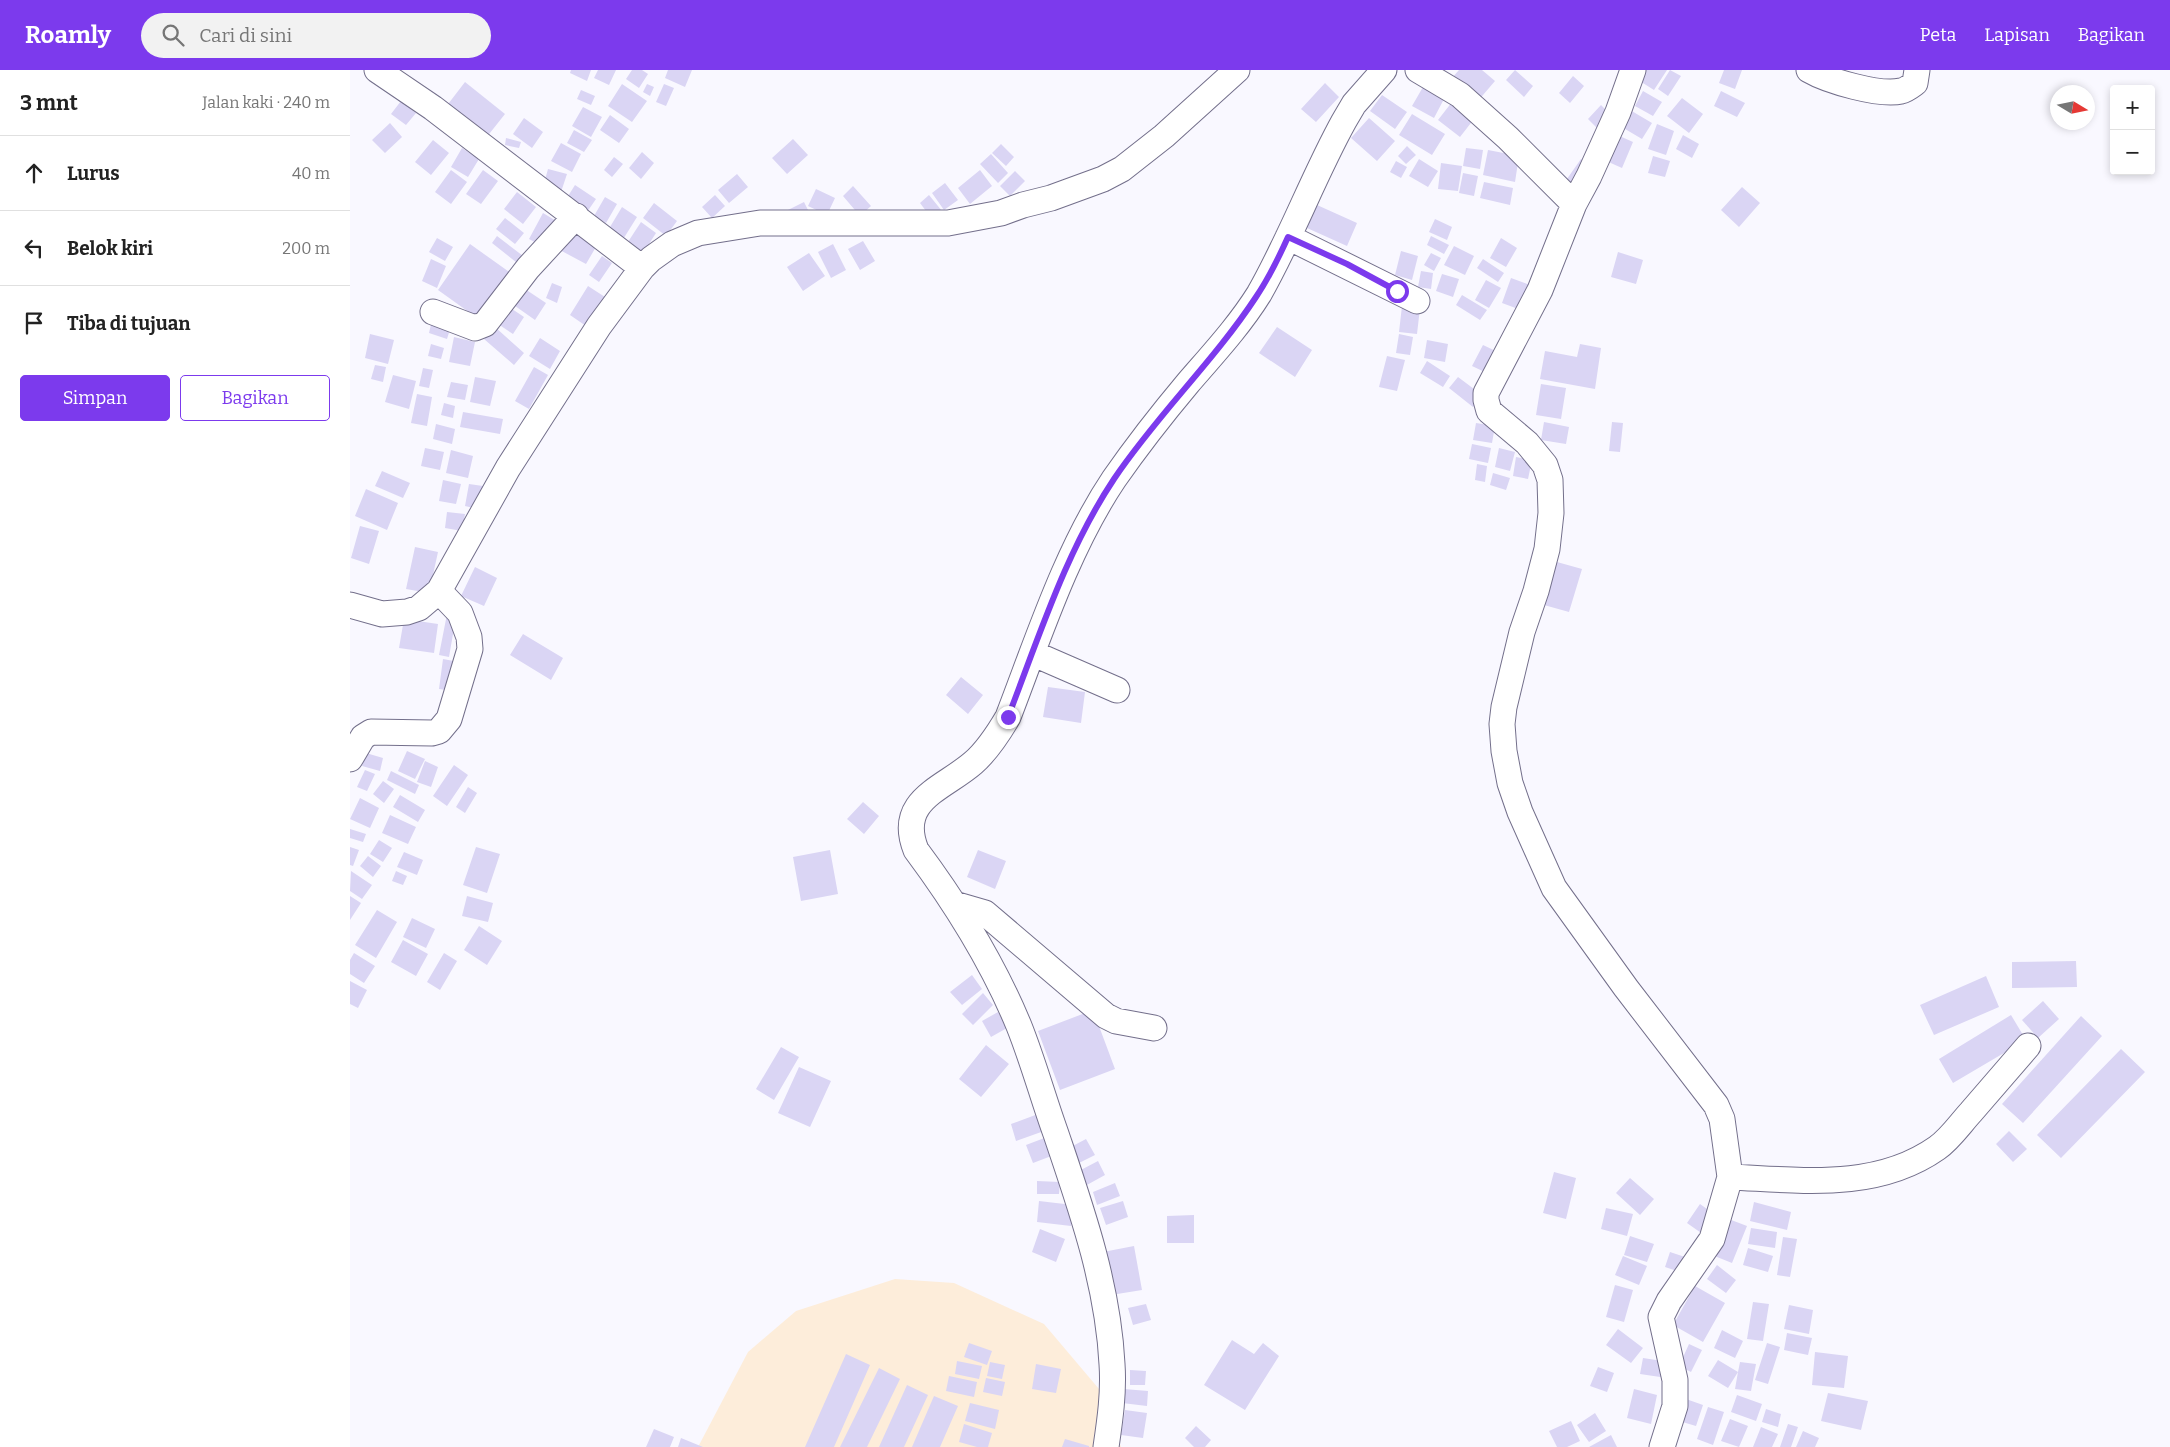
<!DOCTYPE html>
<html lang="id">
<meta charset="utf-8">
<style>
body{margin:0;font-family:Bitter,serif;background:#f2f2f2;color:#222}
.controls{position:absolute;right:15px;top:15px;display:grid;overflow:hidden;border-radius:5px;box-shadow:0 2px 8px #0003}
.controls button{width:45px;height:45px;display:grid;place-items:center;padding:0;border:0;border-bottom:1px solid #e0e0e0;background:#fff;color:#222;font:25px sans-serif}
.compass{position:absolute;left:1700px;top:15px;width:45px;height:45px;border-radius:50%;background:#fff;box-shadow:0 2px 8px #0003;rotate:100deg}
.stop{position:absolute;width:15px;height:15px;margin:-11px;border:4px solid #7c3aed;border-radius:50%;background:#fff}
.stop.end{background:#7c3aed;border-color:#fff;box-shadow:0 1px 5px #0008}
.list{margin:0;padding:0;list-style:none}
h2{display:flex;justify-content:space-between;align-items:center;height:65px;margin:0;padding:0 20px;font-size:21px}
h2 small{font-size:16px;font-weight:400;color:#767676}
.list li{display:grid;grid-template-columns:32px 1fr auto;gap:15px;align-items:center;box-sizing:border-box;height:75px;padding:0 20px;border-top:1px solid #e0e0e0}
.list b{display:block;font-size:19px;white-space:nowrap}
.list em{font-size:16px;font-style:normal;color:#767676}
.actions{display:flex;gap:10px;padding:15px 20px}
.actions a{flex:1;padding:11px 0;border:1px solid #7c3aed;border-radius:5px;text-align:center;font-size:18px;color:#7c3aed}
.actions .main{background:#7c3aed;color:#fff}
.icon{flex:none;width:28px;height:28px;fill:none;stroke:currentColor;stroke-width:2;stroke-linecap:round;stroke-linejoin:round}
.map{position:relative;flex:none;width:1820px;height:1377px;overflow:hidden}
header{display:flex;align-items:center;gap:30px;box-sizing:border-box;height:70px;padding:0 25px;background:#7c3aed;color:#fff}
header strong{font-size:24px}
nav{display:flex;gap:28px;margin-inline-start:auto;font-size:18px}
.search{width:350px;height:45px;background:#f2f2f2;display:flex;align-items:center;gap:12px;box-sizing:border-box;padding:0 18px;border-radius:28px;color:#767676;font-size:19px}
main{display:flex}
aside{flex:1;background:#fff}
.map>svg:first-child{display:block}
.industrial{fill:#fdedda}
.building{fill:#dad5f4}
.lines{fill:none;stroke-linecap:round;stroke-linejoin:round}
.minor-casing{stroke:#736f8b;stroke-width:27}
.minor{stroke:#fff;stroke-width:25}
.route{stroke:#7c3aed;stroke-width:6}
</style>
<header>
<strong>Roamly</strong>
<div class="search"><svg class="icon" aria-label="search" viewBox="0 0 24 24"><circle cx="10" cy="10" r="6"/><path d="M15 15l6 6"/></svg>Cari di sini</div>
<nav><a>Peta</a><a>Lapisan</a><a>Bagikan</a></nav>
</header>
<main>
<aside>
<h2>3 mnt<small>Jalan kaki · 240 m</small></h2>
<ul class="list">
<li><svg class="icon" aria-label="ahead" viewBox="0 0 24 24"><path d="M12 20V5M6 11l6-6 6 6"/></svg><div><b>Lurus</b></div><em>40 m</em></li>
<li><svg class="icon" aria-label="left" viewBox="0 0 24 24"><path d="M17 20v-9H6M10 6l-5 5 5 5"/></svg><div><b>Belok kiri</b></div><em>200 m</em></li>
<li><svg class="icon" aria-label="arrive" viewBox="0 0 24 24"><path d="M6 21V4h12l-3 4 3 4H6"/></svg><div><b>Tiba di tujuan</b></div></li>
</ul>
<div class="actions"><a class="main">Simpan</a><a>Bagikan</a></div>
</aside>
<div class="map">
<svg width="1820" height="1377" viewBox="0 0 1820 1377">
<rect width="100%" height="100%" fill="#f9f8ff"/>
<path class="industrial" d="M 545,1209 L 604,1213 L 694,1254 L 749,1319 L 771,1377 L 348,1377 L 398,1282 L 446,1241 Z"/>
<path class="building" d="M 221,0 L 241,0 L 237,11 L 220,3 Z
M 248,0 L 266,0 L 259,15 L 244,8 Z
M 282,0 L 292,0 L 298,4 L 289,18 L 276,9 Z
M 318,0 L 342,0 L 335,17 L 315,8 Z
M 1109,0 L 1132,0 L 1145,11 L 1127,32 L 1101,9 Z
M 1165,0 L 1183,16 L 1174,27 L 1156,10 Z
M 1290,0 L 1317,0 L 1304,20 L 1285,8 Z
M 1320,0 L 1331,6 L 1318,26 L 1308,19 Z
M 1374,0 L 1392,0 L 1385,19 L 1369,13 Z
M 1223,6 L 1234,16 L 1220,33 L 1209,23 Z
M 115,12 L 155,44 L 132,73 L 92,42 Z
M 975,13 L 989,27 L 966,52 L 951,39 Z
M 272,14 L 297,31 L 282,52 L 258,36 Z
M 297,14 L 304,17 L 300,26 L 293,22 Z
M 314,14 L 324,18 L 316,36 L 306,32 Z
M 1073,17 L 1094,29 L 1084,48 L 1062,36 Z
M 231,20 L 245,26 L 241,35 L 227,29 Z
M 1293,21 L 1312,32 L 1303,46 L 1285,36 Z
M 1371,21 L 1395,33 L 1387,47 L 1364,36 Z
M 1032,25 L 1057,42 L 1045,59 L 1020,41 Z
M 1332,28 L 1353,44 L 1339,63 L 1317,46 Z
M 51,31 L 66,43 L 56,55 L 41,44 Z
M 1102,32 L 1124,49 L 1110,67 L 1088,50 Z
M 1251,35 L 1262,46 L 1249,60 L 1238,49 Z
M 233,37 L 252,47 L 241,67 L 222,56 Z
M 1280,40 L 1302,53 L 1292,69 L 1270,56 Z
M 1062,44 L 1095,64 L 1082,85 L 1049,65 Z
M 260,45 L 279,59 L 269,73 L 250,60 Z
M 174,48 L 193,62 L 182,78 L 163,64 Z
M 1019,48 L 1045,71 L 1027,91 L 1001,68 Z
M 40,53 L 52,67 L 35,83 L 22,70 Z
M 1307,54 L 1324,61 L 1316,85 L 1298,79 Z
M 224,60 L 242,70 L 234,82 L 217,73 Z
M 1265,64 L 1283,72 L 1272,98 L 1254,90 Z
M 1333,65 L 1349,74 L 1342,88 L 1326,79 Z
M 156,68 L 171,72 L 169,78 L 155,75 Z
M 443,69 L 458,85 L 437,104 L 422,88 Z
M 83,70 L 99,83 L 81,105 L 65,92 Z
M 211,73 L 231,84 L 222,102 L 201,91 Z
M 651,74 L 664,87 L 656,96 L 642,83 Z
M 1057,76 L 1066,85 L 1056,94 L 1048,86 Z
M 112,78 L 129,89 L 118,107 L 101,97 Z
M 1116,78 L 1133,80 L 1130,99 L 1113,96 Z
M 1138,80 L 1169,86 L 1165,112 L 1133,105 Z
M 292,82 L 304,93 L 291,109 L 279,98 Z
M 641,84 L 658,103 L 648,113 L 630,94 Z
M 1303,86 L 1320,91 L 1315,107 L 1298,103 Z
M 264,87 L 273,94 L 262,107 L 254,100 Z
M 1069,89 L 1088,101 L 1078,117 L 1059,106 Z
M 1231,89 L 1242,97 L 1222,124 L 1212,116 Z
M 1046,91 L 1057,97 L 1051,108 L 1040,102 Z
M 1091,93 L 1112,96 L 1108,121 L 1088,119 Z
M 198,99 L 217,104 L 211,122 L 193,117 Z
M 101,100 L 117,112 L 101,134 L 85,122 Z
M 133,100 L 148,111 L 131,134 L 116,124 Z
M 630,100 L 642,116 L 620,134 L 608,118 Z
M 665,101 L 675,111 L 660,126 L 650,116 Z
M 1113,103 L 1128,106 L 1124,126 L 1109,123 Z
M 387,104 L 398,117 L 379,133 L 368,120 Z
M 1134,112 L 1163,118 L 1160,135 L 1130,128 Z
M 595,113 L 608,130 L 594,140 L 582,123 Z
M 225,115 L 246,129 L 235,145 L 215,131 Z
M 503,116 L 521,136 L 510,146 L 493,126 Z
M 1392,117 L 1410,133 L 1389,157 L 1371,140 Z
M 466,119 L 485,128 L 477,145 L 458,136 Z
M 167,122 L 186,137 L 173,154 L 154,139 Z
M 365,125 L 375,136 L 362,148 L 352,137 Z
M 579,125 L 592,141 L 582,149 L 570,133 Z
M 255,127 L 267,134 L 256,153 L 244,146 Z
M 454,132 L 460,144 L 436,141 Z
M 304,133 L 327,151 L 316,166 L 293,148 Z
M 967,135 L 1007,153 L 997,176 L 957,158 Z
M 272,137 L 287,147 L 272,171 L 257,162 Z
M 193,143 L 208,152 L 194,177 L 179,169 Z
M 155,148 L 174,163 L 165,174 L 146,159 Z
M 1085,149 L 1102,157 L 1097,170 L 1079,162 Z
M 291,152 L 306,163 L 290,188 L 274,178 Z
M 222,154 L 250,170 L 236,194 L 208,179 Z
M 147,166 L 177,189 L 171,196 L 142,173 Z
M 1081,166 L 1099,175 L 1094,184 L 1077,175 Z
M 87,168 L 103,177 L 95,191 L 79,182 Z
M 1151,168 L 1167,178 L 1156,197 L 1140,188 Z
M 513,171 L 525,191 L 510,200 L 498,179 Z
M 120,174 L 162,204 L 130,250 L 88,220 Z
M 483,174 L 496,200 L 481,208 L 468,182 Z
M 1104,176 L 1124,186 L 1115,205 L 1094,195 Z
M 1051,181 L 1068,186 L 1062,210 L 1045,205 Z
M 1268,182 L 1293,190 L 1286,214 L 1261,207 Z
M 459,183 L 475,206 L 453,221 L 437,197 Z
M 1081,183 L 1091,188 L 1084,201 L 1074,195 Z
M 252,186 L 262,193 L 249,212 L 239,205 Z
M 81,189 L 96,196 L 87,218 L 72,211 Z
M 1133,189 L 1154,203 L 1148,212 L 1127,198 Z
M 1071,201 L 1083,203 L 1081,219 L 1068,217 Z
M 1092,204 L 1109,209 L 1103,227 L 1086,221 Z
M 1161,208 L 1180,215 L 1171,240 L 1152,233 Z
M 1136,210 L 1151,218 L 1139,238 L 1125,230 Z
M 202,213 L 212,217 L 207,233 L 196,228 Z
M 169,215 L 196,233 L 185,250 L 158,231 Z
M 238,216 L 255,227 L 236,256 L 220,245 Z
M 1112,225 L 1137,240 L 1130,250 L 1106,235 Z
M 156,235 L 174,247 L 163,264 L 145,252 Z
M 1052,236 L 1070,238 L 1067,264 L 1049,262 Z
M 82,250 L 101,256 L 97,269 L 79,263 Z
M 145,257 L 174,283 L 164,295 L 134,269 Z
M 927,257 L 962,280 L 945,307 L 909,283 Z
M 20,264 L 44,270 L 38,294 L 15,288 Z
M 1049,264 L 1063,267 L 1060,285 L 1046,283 Z
M 104,267 L 125,272 L 120,296 L 99,292 Z
M 190,268 L 210,281 L 200,299 L 179,286 Z
M 1077,270 L 1098,274 L 1095,292 L 1074,288 Z
M 81,274 L 94,278 L 91,289 L 78,286 Z
M 1230,274 L 1251,278 L 1245,319 L 1190,309 L 1195,281 L 1227,287 Z
M 1133,275 L 1152,284 L 1141,305 L 1122,296 Z
M 1037,286 L 1055,290 L 1047,321 L 1029,317 Z
M 1077,291 L 1100,306 L 1093,317 L 1070,303 Z
M 25,295 L 36,297 L 33,312 L 21,309 Z
M 184,297 L 198,305 L 179,339 L 165,331 Z
M 73,298 L 83,300 L 79,318 L 69,316 Z
M 43,305 L 66,311 L 59,339 L 35,332 Z
M 125,307 L 146,311 L 140,336 L 120,332 Z
M 1108,307 L 1132,325 L 1123,337 L 1099,318 Z
M 101,312 L 118,315 L 115,330 L 97,327 Z
M 1191,314 L 1216,318 L 1211,349 L 1186,345 Z
M 67,324 L 82,327 L 77,356 L 61,353 Z
M 94,333 L 105,336 L 103,348 L 91,345 Z
M 113,342 L 153,349 L 150,364 L 110,357 Z
M 1194,352 L 1219,357 L 1216,374 L 1191,370 Z
M 1262,352 L 1273,353 L 1270,382 L 1259,381 Z
M 1126,353 L 1145,356 L 1142,373 L 1123,370 Z
M 86,354 L 105,359 L 102,374 L 83,369 Z
M 1122,374 L 1141,378 L 1138,393 L 1119,389 Z
M 75,378 L 94,382 L 90,400 L 71,396 Z
M 1149,378 L 1165,382 L 1160,401 L 1145,397 Z
M 101,380 L 123,386 L 118,408 L 96,403 Z
M 1166,387 L 1182,390 L 1178,409 L 1163,406 Z
M 1127,394 L 1137,396 L 1135,412 L 1125,410 Z
M 32,401 L 60,413 L 53,428 L 25,416 Z
M 1143,403 L 1160,408 L 1156,420 L 1140,415 Z
M 93,410 L 111,414 L 106,434 L 89,431 Z
M 119,414 L 133,416 L 128,439 L 115,436 Z
M 16,419 L 48,433 L 37,460 L 5,446 Z
M 97,442 L 115,444 L 112,461 L 95,458 Z
M 10,456 L 29,461 L 19,494 L 1,488 Z
M 65,477 L 88,482 L 79,523 L 56,519 Z
M 1207,492 L 1232,499 L 1219,542 L 1194,535 Z
M 125,497 L 147,508 L 134,536 L 111,526 Z
M 98,539 L 107,541 L 99,587 L 89,585 Z
M 54,549 L 88,554 L 84,583 L 49,578 Z
M 173,564 L 213,588 L 201,610 L 160,585 Z
M 93,589 L 109,592 L 104,621 L 89,619 Z
M 611,607 L 633,625 L 618,644 L 596,625 Z
M 698,617 L 735,622 L 731,653 L 693,647 Z
M 57,681 L 75,689 L 65,709 L 48,701 Z
M 16,683 L 33,688 L 30,701 L 12,696 Z
M 75,691 L 88,697 L 81,717 L 67,712 Z
M 104,695 L 118,705 L 97,736 L 83,726 Z
M 15,700 L 25,704 L 17,721 L 7,717 Z
M 41,701 L 69,715 L 65,724 L 37,710 Z
M 33,711 L 44,719 L 34,733 L 23,724 Z
M 118,717 L 127,723 L 115,743 L 106,737 Z
M 50,725 L 75,740 L 68,752 L 43,737 Z
M 10,728 L 29,738 L 20,758 L 0,749 Z
M 513,732 L 529,746 L 514,764 L 497,749 Z
M 40,745 L 66,757 L 58,774 L 32,763 Z
M 0,759 L 16,764 L 13,772 L 0,768 Z
M 29,770 L 42,778 L 33,792 L 20,784 Z
M 0,777 L 9,780 L 3,796 L 0,795 Z
M 126,777 L 150,784 L 137,823 L 113,815 Z
M 480,780 L 488,824 L 451,831 L 443,787 Z
M 628,780 L 656,791 L 645,819 L 617,807 Z
M 54,782 L 73,790 L 67,805 L 47,797 Z
M 18,786 L 31,796 L 23,807 L 10,796 Z
M 1,801 L 22,815 L 12,829 L 0,821 Z
M 46,801 L 57,806 L 53,815 L 42,811 Z
M 0,826 L 11,833 L 0,850 Z
M 117,826 L 143,833 L 138,852 L 112,846 Z
M 27,840 L 47,852 L 26,888 L 5,875 Z
M 62,848 L 85,859 L 76,878 L 53,867 Z
M 129,856 L 152,871 L 137,895 L 114,880 Z
M 53,870 L 78,884 L 66,906 L 41,892 Z
M 4,883 L 25,896 L 14,913 L 0,904 L 0,890 Z
M 94,883 L 107,891 L 90,920 L 77,912 Z
M 1726,891 L 1727,917 L 1662,918 L 1662,892 Z
M 622,905 L 632,919 L 612,935 L 600,922 Z
M 1636,906 L 1649,937 L 1584,965 L 1570,935 Z
M 0,911 L 17,920 L 8,938 L 0,934 Z
M 633,923 L 643,935 L 623,955 L 612,944 Z
M 1693,931 L 1709,949 L 1688,968 L 1672,950 Z
M 743,940 L 765,999 L 710,1020 L 688,961 Z
M 648,942 L 657,958 L 641,967 L 632,951 Z
M 1661,945 L 1676,970 L 1603,1013 L 1589,989 Z
M 1731,946 L 1752,966 L 1673,1053 L 1652,1034 Z
M 636,975 L 659,994 L 631,1027 L 609,1009 Z
M 431,977 L 449,987 L 424,1030 L 406,1019 Z
M 1771,979 L 1795,1002 L 1711,1088 L 1687,1065 Z
M 449,997 L 481,1011 L 460,1057 L 428,1043 Z
M 688,1044 L 694,1061 L 666,1071 L 661,1054 Z
M 1659,1061 L 1677,1079 L 1663,1092 L 1646,1074 Z
M 697,1067 L 704,1085 L 683,1093 L 676,1075 Z
M 736,1069 L 745,1085 L 725,1095 L 717,1079 Z
M 748,1091 L 755,1105 L 735,1116 L 727,1102 Z
M 1204,1102 L 1226,1108 L 1216,1149 L 1193,1143 Z
M 1280,1108 L 1304,1129 L 1290,1145 L 1266,1123 Z
M 687,1111 L 710,1112 L 709,1124 L 687,1124 Z
M 765,1113 L 770,1126 L 747,1135 L 743,1122 Z
M 689,1131 L 723,1135 L 721,1156 L 687,1152 Z
M 773,1131 L 778,1147 L 756,1155 L 750,1138 Z
M 1404,1132 L 1441,1142 L 1437,1160 L 1400,1151 Z
M 1350,1134 L 1367,1146 L 1354,1165 L 1337,1153 Z
M 1256,1138 L 1283,1144 L 1277,1166 L 1251,1159 Z
M 844,1145 L 844,1173 L 817,1173 L 817,1146 Z
M 1376,1148 L 1397,1156 L 1382,1193 L 1362,1185 Z
M 1401,1158 L 1427,1162 L 1425,1178 L 1398,1174 Z
M 690,1159 L 715,1169 L 706,1192 L 682,1182 Z
M 1280,1166 L 1304,1174 L 1297,1192 L 1274,1185 Z
M 1433,1167 L 1447,1169 L 1440,1207 L 1427,1205 Z
M 784,1176 L 792,1220 L 761,1225 L 753,1182 Z
M 1398,1178 L 1423,1186 L 1418,1202 L 1393,1195 Z
M 1320,1182 L 1341,1189 L 1336,1204 L 1315,1197 Z
M 1273,1186 L 1297,1196 L 1289,1215 L 1265,1205 Z
M 1367,1195 L 1386,1210 L 1376,1223 L 1357,1209 Z
M 1265,1215 L 1283,1220 L 1274,1252 L 1256,1247 Z
M 1345,1216 L 1375,1233 L 1353,1272 L 1323,1255 Z
M 1403,1232 L 1419,1234 L 1413,1271 L 1397,1269 Z
M 796,1234 L 801,1250 L 783,1255 L 778,1238 Z
M 1439,1235 L 1463,1240 L 1459,1264 L 1434,1259 Z
M 1268,1259 L 1293,1278 L 1281,1293 L 1256,1275 Z
M 1372,1260 L 1393,1271 L 1385,1288 L 1364,1278 Z
M 1437,1263 L 1462,1268 L 1458,1285 L 1434,1280 Z
M 882,1270 L 904,1284 L 913,1273 L 929,1286 L 895,1340 L 854,1315 Z
M 619,1273 L 642,1281 L 637,1295 L 614,1287 Z
M 1417,1273 L 1430,1277 L 1418,1314 L 1405,1310 Z
M 1339,1274 L 1352,1280 L 1341,1302 L 1329,1296 Z
M 1465,1282 L 1498,1286 L 1494,1318 L 1462,1315 Z
M 496,1284 L 520,1295 L 484,1377 L 455,1377 Z
M 1293,1288 L 1319,1292 L 1317,1308 L 1290,1304 Z
M 1368,1290 L 1388,1302 L 1390,1292 L 1406,1294 L 1401,1321 L 1385,1319 L 1388,1302 L 1378,1318 L 1358,1306 Z
M 607,1291 L 632,1296 L 629,1309 L 605,1304 Z
M 640,1292 L 655,1295 L 652,1309 L 637,1306 Z
M 686,1294 L 711,1299 L 706,1323 L 682,1319 Z
M 1248,1297 L 1264,1303 L 1257,1322 L 1240,1316 Z
M 529,1298 L 550,1309 L 517,1377 L 490,1377 Z
M 780,1300 L 796,1301 L 795,1315 L 780,1315 Z
M 599,1306 L 627,1312 L 624,1327 L 596,1321 Z
M 636,1308 L 655,1312 L 652,1326 L 633,1322 Z
M 557,1315 L 578,1325 L 554,1377 L 529,1377 Z
M 774,1319 L 798,1321 L 797,1336 L 772,1333 Z
M 1284,1319 L 1307,1325 L 1301,1354 L 1277,1348 Z
M 1478,1323 L 1518,1331 L 1511,1360 L 1471,1351 Z
M 1387,1325 L 1412,1334 L 1406,1351 L 1381,1342 Z
M 584,1326 L 608,1336 L 590,1377 L 562,1377 Z
M 1336,1329 L 1353,1335 L 1346,1356 L 1329,1351 Z
M 620,1333 L 649,1340 L 645,1359 L 615,1351 Z
M 1358,1337 L 1374,1342 L 1363,1375 L 1347,1369 Z
M 1416,1339 L 1431,1344 L 1428,1357 L 1412,1352 Z
M 775,1340 L 797,1343 L 793,1368 L 771,1365 Z
M 1245,1343 L 1256,1361 L 1239,1372 L 1227,1355 Z
M 1380,1349 L 1398,1356 L 1389,1377 L 1371,1371 Z
M 1221,1351 L 1230,1371 L 1217,1377 L 1207,1377 L 1199,1361 Z
M 614,1354 L 642,1363 L 638,1377 L 627,1377 L 609,1372 Z
M 1438,1354 L 1448,1357 L 1441,1377 L 1430,1377 Z
M 846,1356 L 861,1370 L 855,1377 L 844,1377 L 835,1368 Z
M 1411,1357 L 1428,1364 L 1422,1377 L 1403,1377 Z
M 304,1359 L 324,1367 L 320,1377 L 296,1377 Z
M 1453,1361 L 1469,1368 L 1465,1377 L 1446,1377 Z
M 1261,1365 L 1267,1377 L 1239,1377 Z
M 331,1368 L 353,1377 L 328,1377 Z
M 715,1369 L 739,1376 L 739,1377 L 712,1377 Z"/>
<g class="lines">
<defs>
<path id="minor" d="M 27,0 L 83,38 L 292,198
M 1068,0 L 1110,25 L 1158,68 L 1224,134 L 1190,220 L 1136,323 L 1136,330 L 1139,341 L 1177,373 L 1195,395 L 1200,410 L 1201,443 L 1197,479 L 1186,521 L 1172,562 L 1154,637 L 1152,654 L 1154,681 L 1160,713 L 1170,742 L 1204,818 L 1276,918 L 1366,1035 L 1372,1049 L 1380,1107 L 1362,1169 L 1319,1231 L 1311,1247 L 1325,1310 L 1325,1336 L 1312,1377
M 1459,0 C 1478,11 1530,26 1551,21 C 1556,20 1561,16 1565,13 L 1567,0
M 1224,134 L 1239,106 L 1268,42 L 1283,0
M 938,167 L 1067,231
M 83,242 L 125,258 L 135,254 L 178,198 L 226,146
M 0,535 L 32,544 L 57,542 L 69,538 L 89,521 L 158,398 L 249,256 L 292,198 L 301,189 L 322,174 L 348,163 L 410,153 L 598,153 L 651,143 L 673,135 L 701,128 L 753,109 L 772,99 L 814,66 L 887,0
M 682,583 L 767,620
M 0,689 L 13,667 L 21,662 L 82,663 L 89,661 L 99,649 L 120,579 L 119,567 L 110,543 L 89,521
M 604,834 L 635,843 L 756,946 L 766,951 L 804,958
M 1380,1107 C 1450,1110 1526,1121 1587,1078 C 1600,1069 1610,1054 1621,1042 C 1640,1020 1659,998 1678,976
M 756,1377 C 760,1350 764,1322 762,1294 C 758,1214 731,1138 706,1064 C 693,1028 683,991 669,956 C 643,893 607,835 566,780 C 546,730 593,719 623,693 C 637,681 648,664 658,647 C 688,569 717,479 764,409 C 787,376 812,344 838,313 C 863,284 889,256 909,224 C 941,168 963,107 994,51 L 1004,34 L 1034,0"/>
</defs>
<use href="#minor" class="minor-casing"/>
<use href="#minor" class="minor"/>
</g>
<g class="lines">
<path class="route" d="M 658,647 C 689,567 716,481 764,409 C 807,345 864,291 906,227 C 919,208 929,187 938,167 L 997,194 L 1047,221"/>
</g>
</svg>
<div class="controls">
<button>+</button>
<button>−</button>
</div>
<svg class="compass" viewBox="-18 -18 36 36"><path d="M0-13l5 13h-10z" fill="#e53935"/><path d="M0 13l5-13h-10z" fill="#767676"/></svg>
<div class="stop" style="left:1047px;top:221px"></div>
<div class="stop end" style="left:658px;top:647px"></div>
</div>
</main>
